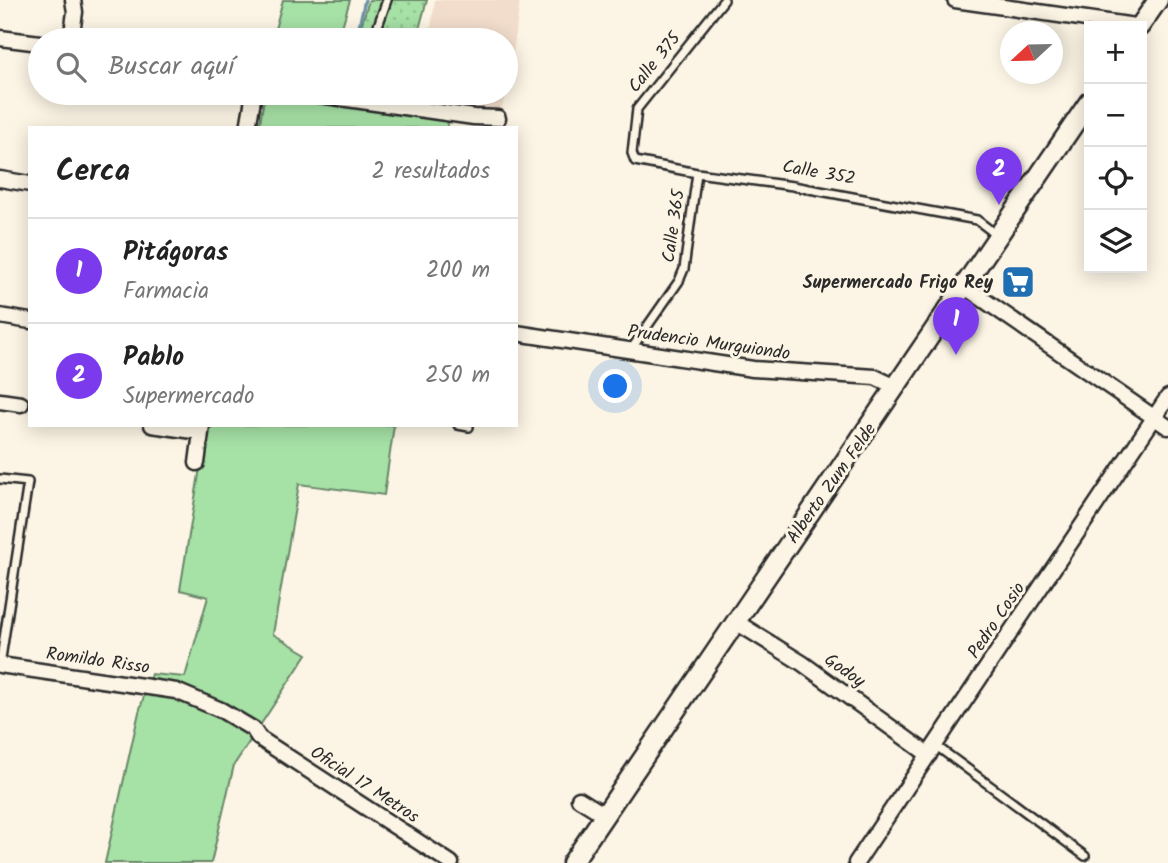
<!DOCTYPE html>
<html lang="es">
<meta charset="utf-8">
<style>
body{margin:0;font-family:Kalam,sans-serif;background:#f2f2f2;color:#222}
.controls{position:absolute;right:21px;top:21px;display:grid;overflow:hidden;border-radius:0px;box-shadow:0 4px 18px #0003}
.controls button{width:63px;height:63px;display:grid;place-items:center;padding:0;border:0;border-bottom:2px solid #e0e0e0;background:#fff;color:#222;font:35px sans-serif}
.compass{position:absolute;left:1000px;top:21px;width:63px;height:63px;border-radius:50%;background:#fff;box-shadow:0 4px 18px #0003;rotate:248deg}
.you{position:absolute;left:616px;top:387px;width:24px;height:24px;margin:-18px;border:5px solid #fff;border-radius:50%;background:#1a73e8;box-shadow:0 0 0 10px #1a73e833}
.badge{display:grid;place-items:center;width:46px;height:46px;border-radius:50%;background:#7c3aed;color:#fff;font-size:23px;font-weight:700}
.pin{position:absolute;translate:-50% -58px;filter:drop-shadow(0 2px 4px #0008)}
.pin::after{content:'';position:absolute;top:37px;width:24px;height:21px;background:inherit;clip-path:polygon(0 0,100% 0,50% 100%)}
.list{margin:0;padding:0;list-style:none}
h2{display:flex;justify-content:space-between;align-items:center;height:91px;margin:0;padding:0 28px;font-size:30px}
h2 small{font-size:23px;font-weight:400;color:#767676}
.list li{display:grid;grid-template-columns:46px 1fr auto;gap:21px;align-items:center;box-sizing:border-box;height:105px;padding:0 28px;border-top:2px solid #e0e0e0}
.list b{display:block;font-size:26px;white-space:nowrap}
.list p{margin:0;font-size:23px;white-space:nowrap;color:#767676}
.list em{font-size:23px;font-style:normal;color:#767676}
.icon{flex:none;width:38px;height:38px;fill:none;stroke:currentColor;stroke-width:2;stroke-linecap:round;stroke-linejoin:round}
.map{position:relative;flex:none;width:1168px;height:863px;overflow:hidden}
.search{position:absolute;background:#fff;box-shadow:0 4px 18px #0003;left:28px;top:28px;width:490px;height:77px;display:flex;align-items:center;gap:18px;box-sizing:border-box;padding:0 24px;border-radius:38px;color:#767676;font-size:26px}
.panel{position:absolute;background:#fff;box-shadow:0 4px 18px #0003;left:28px;top:126px;width:490px;height:301px;border-radius:0px}
.map>svg:first-child{display:block}
.built{fill:#f2ddcc}
.grass{fill:#a6e1a6;stroke:#688668;stroke-width:2}
.park{fill:url(#park-dots);stroke:#688668;stroke-width:2}
.lines{fill:none;stroke-linecap:round;stroke-linejoin:round}
.stream{stroke:#6c93a6;stroke-width:3.5}
.service-casing{stroke:#2b2b2b;stroke-width:12}
.minor-casing{stroke:#2b2b2b;stroke-width:19}
.tertiary-casing{stroke:#2b2b2b;stroke-width:23}
.service{stroke:#fcf5e5;stroke-width:7}
.minor{stroke:#fcf5e5;stroke-width:14}
.tertiary{stroke:#fcf5e5;stroke-width:18}
.labels{text-anchor:middle;stroke-width:6;stroke-linejoin:round;paint-order:stroke}
.street-label{font-size:18px;fill:#2b2b2b;stroke:#fcf5e5}
.poi-label{font-size:18px;font-weight:bold;fill:#2b2b2b;stroke:#fcf5e5;text-anchor:end}
</style>
<div class="map">
<svg width="1168" height="863" viewBox="0 0 1168 863">
<defs>
<pattern id="park-dots" width="8" height="8" patternUnits="userSpaceOnUse" patternTransform="scale(1.75)"><rect width="8" height="8" fill="#a6e1a6"/><path d="M2 2h.1M6 6h.1" fill="none" stroke="#8fc18f" stroke-width="1.8" stroke-linecap="round"/></pattern>
</defs>
<rect width="100%" height="100%" fill="#fcf5e5"/>
<filter id="ink" filterUnits="userSpaceOnUse"><feTurbulence type="fractalNoise" baseFrequency=".0143" numOctaves="2"/><feDisplacementMap in="SourceGraphic" scale="14" xChannelSelector="R" yChannelSelector="G"/><feConvolveMatrix kernelMatrix="1 2 1 2 8 2 1 2 1" color-interpolation-filters="sRGB"/></filter>
<g filter="url(#ink)">
<path class="built" d="M 435,0 L 520,0 L 509,85 L 499,116 L 419,104 L 420,93 L 506,93 L 506,40 L 429,40 Z"/>
<path class="grass" d="M 283,0 L 350,0 L 338,40 L 272,40 Z
M 265,93 L 448,121 L 447,128 L 259,128 Z
M 207,425 L 394,425 L 384,495 L 299,484 L 273,634 L 307,654 L 234,765 L 211,863 L 105,863 L 139,712 L 151,674 L 185,677 L 208,597 L 180,590 Z"/>
<path class="park" d="M 369,0 L 427,0 L 416,40 L 357,40 Z"/>
<g class="lines">
<path class="stream" d="M 356,40 L 365,0"/>
<defs>
<path id="service" d="M 724,0 L 637,109 L 632,153 L 635,161 L 697,173 L 793,186 L 977,220 L 998,236
M 373,40 L 387,0
M 630,351 L 679,281 L 684,269 L 697,173
M 458,425 L 469,427
M 0,479 L 28,482 L 0,665
M 935,745 L 1085,856"/>
<path id="minor" d="M 955,0 L 1135,26
M 0,38 L 40,43
M 71,40 L 75,12 L 73,0
M 305,93 L 474,117 L 498,118
M 248,128 L 254,93
M 0,179 L 30,184
M 965,287 L 1168,427
M 0,316 L 30,321
M 516,333 L 753,369 L 875,377 L 896,387
M 0,401 L 21,404
M 152,425 L 200,432
M 197,463 L 202,425
M 736,622 L 802,663 L 929,755
M 0,665 L 176,691 L 221,710 L 253,729 L 259,738 L 451,863
M 579,799 L 605,815
M 856,863 L 1168,397"/>
<path id="tertiary" d="M 1140,26 L 1158,0
M 572,863 L 1089,102"/>
</defs>
<use href="#service" class="service-casing"/>
<use href="#minor" class="minor-casing"/>
<use href="#tertiary" class="tertiary-casing"/>
<use href="#service" class="service"/>
<use href="#minor" class="minor"/>
<use href="#tertiary" class="tertiary"/>
</g>
</g>
<defs>
<symbol id="supermarket-square" viewBox="-11 -11 22 22"><rect x="-9" y="-9" width="18" height="18" rx="4" fill="#1f6fb2" stroke="#fcf5e5"/><path d="M-6-5.5h2.5l.6 2H6L4.5 2H-2.5L-4.4-4H-6ZM-1.5 3.2a1.3 1.3 0 1 0 .1 0ZM3 3.2a1.3 1.3 0 1 0 .1 0Z" fill="#fff"/></symbol>
</defs>
<g fill-rule="evenodd">
<use href="#supermarket-square" x="999" y="263" width="38" height="38"/>
</g>
<g class="labels">
<g class="street-label">
<text transform="translate(654 62) rotate(-51)" y="6">Calle 375</text>
<text transform="translate(819 172) rotate(10)" y="6">Calle 352</text>
<text transform="translate(673 226) rotate(-82)" y="6">Calle 365</text>
<text transform="translate(709 342) rotate(8)" y="6">Prudencio Murguiondo</text>
<text transform="translate(831 483) rotate(-55)" y="6">Alberto Zum Felde</text>
<text transform="translate(996 620) rotate(-56)" y="6">Pedro Cosio</text>
<text transform="translate(98 660) rotate(8)" y="6">Romildo Risso</text>
<text transform="translate(845 670) rotate(35)" y="6">Godoy</text>
<text transform="translate(365 784) rotate(33)" y="6">Oficial 17 Metros</text>
</g>
<g class="poi-label">
<text x="993" y="288">Supermercado Frigo Rey</text>
</g>
</g>
</svg>
<div class="controls">
<button>+</button>
<button>−</button>
<button><svg class="icon" aria-label="locate" viewBox="0 0 24 24"><circle cx="12" cy="12" r="6"/><path d="M12 2v4M12 18v4M2 12h4M18 12h4"/></svg></button>
<button><svg class="icon" aria-label="layers" viewBox="0 0 24 24"><path d="M12 4l9 5-9 5-9-5zM3 14l9 5 9-5"/></svg></button>
</div>
<svg class="compass" viewBox="-18 -18 36 36"><path d="M0-13l5 13h-10z" fill="#e53935"/><path d="M0 13l5-13h-10z" fill="#767676"/></svg>
<div class="you"></div>
<div class="pin badge" style="left:956px;top:355px">1</div>
<div class="pin badge" style="left:999px;top:205px">2</div>
<div class="search"><svg class="icon" aria-label="search" viewBox="0 0 24 24"><circle cx="10" cy="10" r="6"/><path d="M15 15l6 6"/></svg>Buscar aquí</div>
<section class="panel">
<h2>Cerca<small>2 resultados</small></h2>
<ul class="list">
<li><span class="badge">1</span><div><b>Pitágoras</b><p>Farmacia</p></div><em>200 m</em></li>
<li><span class="badge">2</span><div><b>Pablo</b><p>Supermercado</p></div><em>250 m</em></li>
</ul>
</section>
</div>
